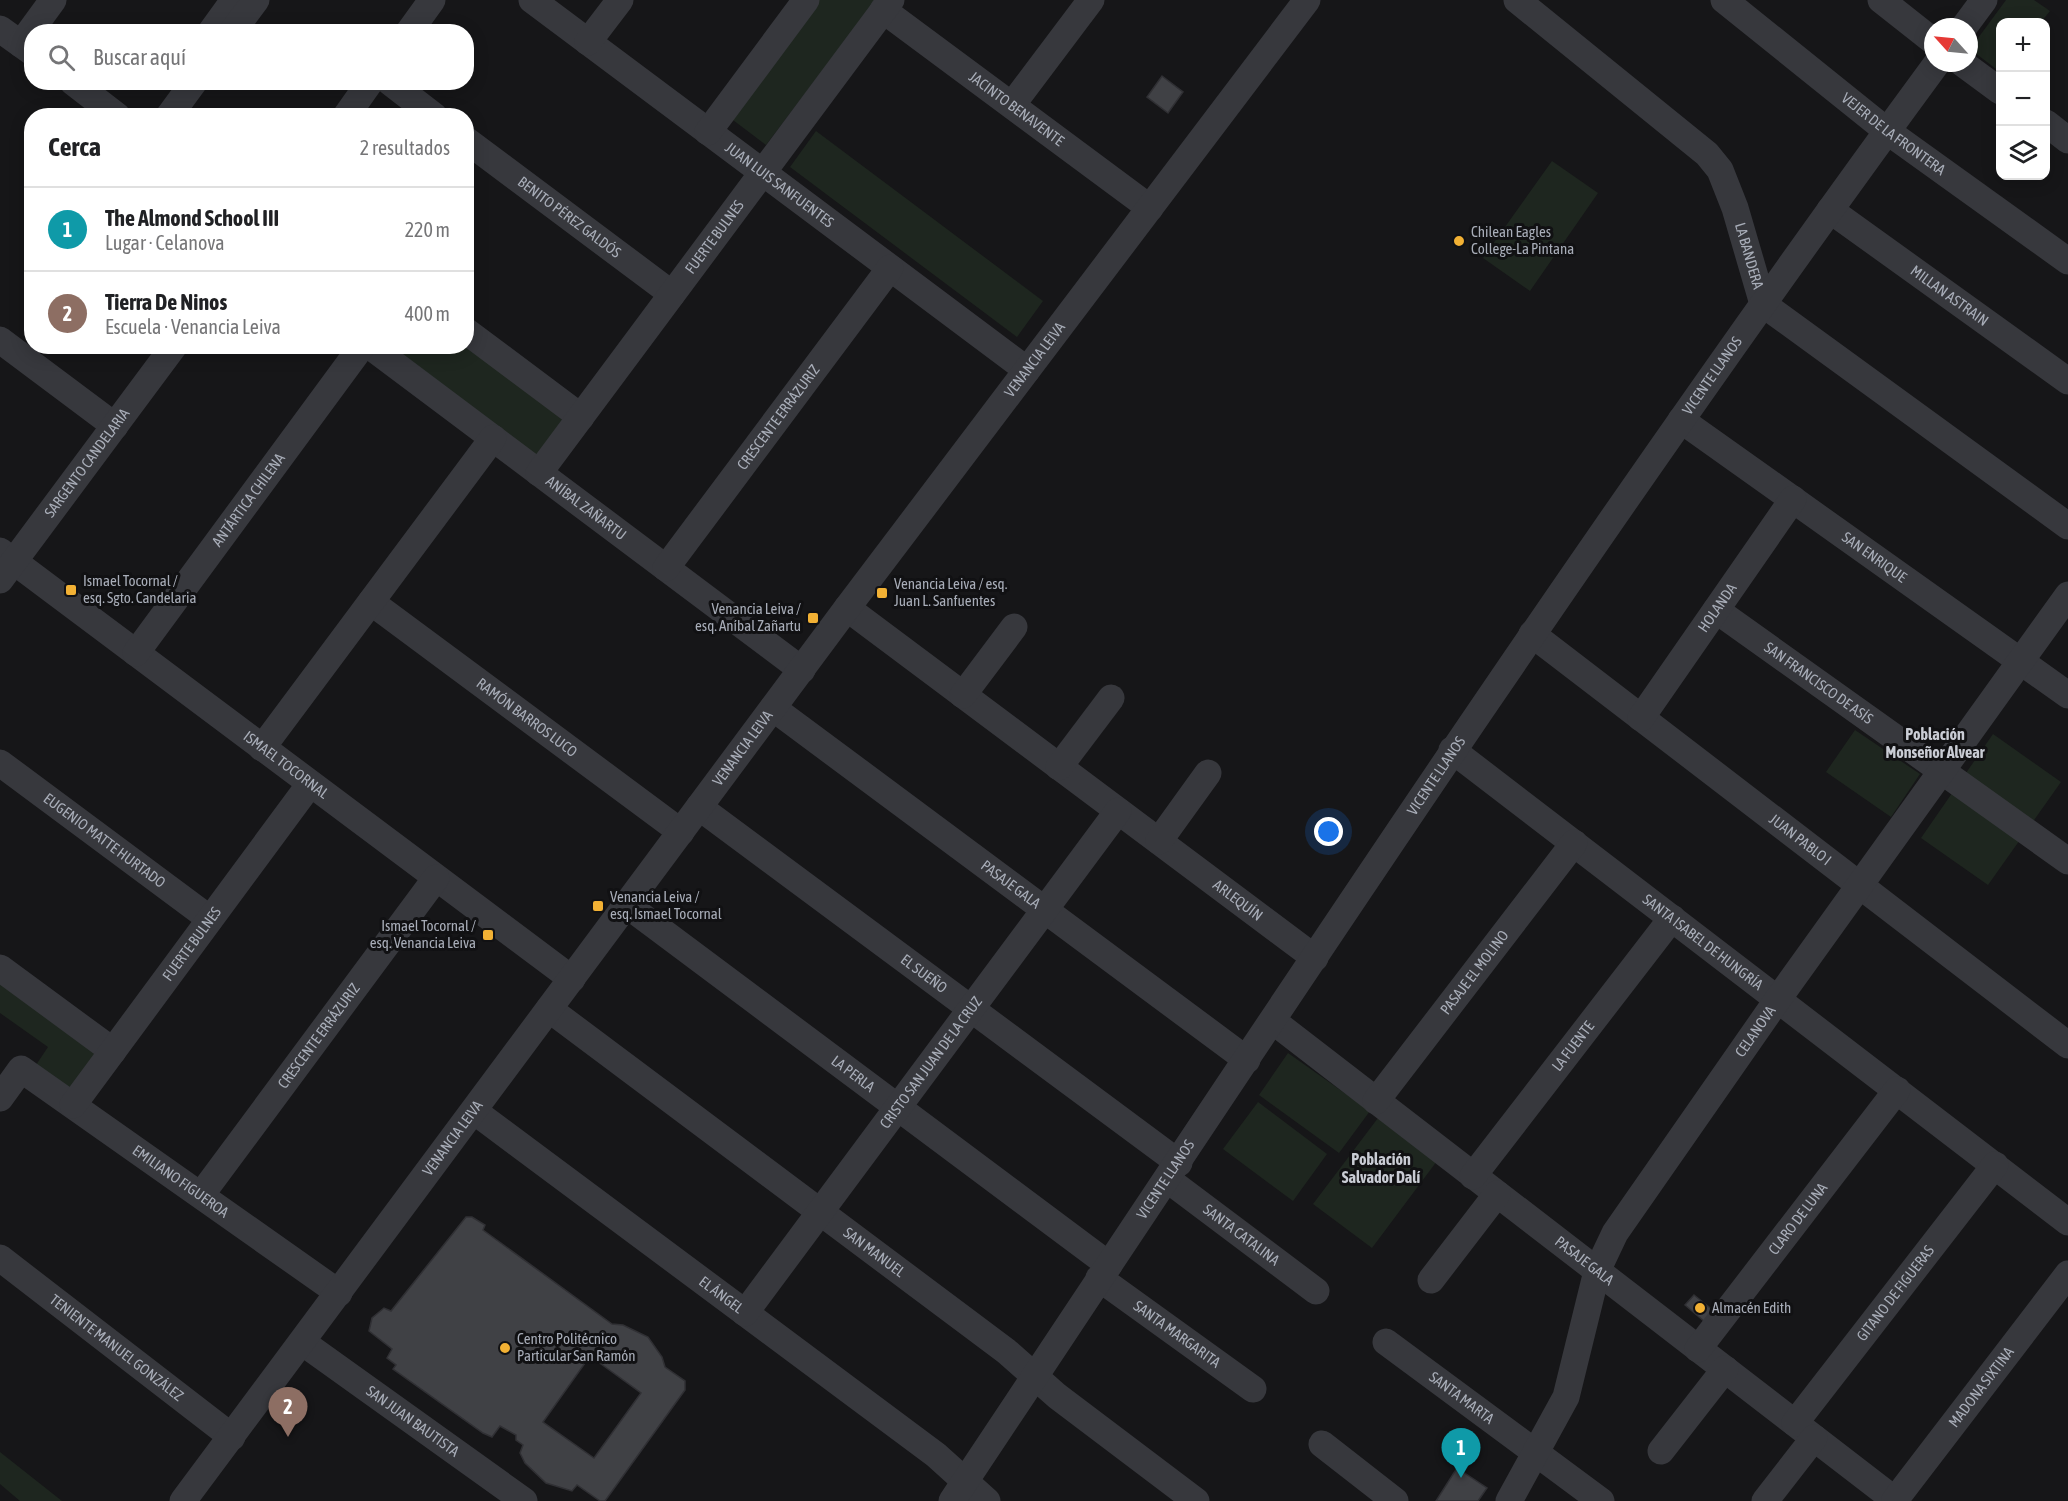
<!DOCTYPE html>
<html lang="es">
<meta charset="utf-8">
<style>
body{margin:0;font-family:"Asap Condensed",sans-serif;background:#f6f6f6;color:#202124}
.controls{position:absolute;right:18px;top:18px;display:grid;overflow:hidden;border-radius:12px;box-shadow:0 3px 15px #0003}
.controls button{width:54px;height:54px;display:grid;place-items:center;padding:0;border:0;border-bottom:2px solid #e0e0e0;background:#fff;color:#202124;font:30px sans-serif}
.compass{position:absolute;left:1924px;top:18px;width:54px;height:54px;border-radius:50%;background:#fff;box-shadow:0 3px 15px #0003;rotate:297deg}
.you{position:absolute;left:1329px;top:832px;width:21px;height:21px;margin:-15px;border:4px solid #fff;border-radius:50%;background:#1a73e8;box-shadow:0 0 0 9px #1a73e833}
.badge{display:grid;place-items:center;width:39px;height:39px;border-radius:50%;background:#7e622b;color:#fff;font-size:20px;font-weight:700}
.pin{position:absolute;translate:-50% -50px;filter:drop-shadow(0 2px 3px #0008)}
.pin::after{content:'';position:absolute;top:32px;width:21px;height:18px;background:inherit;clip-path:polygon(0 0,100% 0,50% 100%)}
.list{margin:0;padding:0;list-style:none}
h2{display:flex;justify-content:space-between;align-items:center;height:78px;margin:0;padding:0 24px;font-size:26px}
h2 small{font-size:20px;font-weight:400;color:#757577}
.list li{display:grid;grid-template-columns:39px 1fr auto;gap:18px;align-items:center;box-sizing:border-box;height:84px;padding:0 24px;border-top:2px solid #e0e0e0}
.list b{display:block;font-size:22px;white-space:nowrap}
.list p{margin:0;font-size:20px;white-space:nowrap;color:#757577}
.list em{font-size:20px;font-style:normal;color:#757577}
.icon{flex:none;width:33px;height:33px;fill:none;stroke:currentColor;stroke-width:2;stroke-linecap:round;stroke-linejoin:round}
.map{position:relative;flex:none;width:2068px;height:1501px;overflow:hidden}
.search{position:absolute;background:#fff;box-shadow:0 3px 15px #0003;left:24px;top:24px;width:450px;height:66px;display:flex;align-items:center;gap:15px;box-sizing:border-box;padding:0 21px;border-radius:24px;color:#757577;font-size:22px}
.panel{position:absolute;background:#fff;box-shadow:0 3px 15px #0003;left:24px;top:108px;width:450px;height:246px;border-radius:24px}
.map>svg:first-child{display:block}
.green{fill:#1e261f}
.building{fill:#404145;stroke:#303034;stroke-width:1.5;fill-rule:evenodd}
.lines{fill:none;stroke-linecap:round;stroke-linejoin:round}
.minor{stroke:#37383d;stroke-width:27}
.poi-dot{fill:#f2b134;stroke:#111113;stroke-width:2}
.labels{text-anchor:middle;stroke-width:6;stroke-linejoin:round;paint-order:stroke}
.street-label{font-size:15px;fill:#a8adb8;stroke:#111113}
.poi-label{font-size:15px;fill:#a8adb8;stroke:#111113;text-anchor:start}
.neighbourhood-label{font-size:16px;font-weight:bold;fill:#c9ccd4;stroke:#111113}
</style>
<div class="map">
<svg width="2068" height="1501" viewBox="0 0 2068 1501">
<rect width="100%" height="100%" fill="#161618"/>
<path class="green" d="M 817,0 L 876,0 L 766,145 L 729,117 Z
M 2006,0 L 2034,0 L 2050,11 L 2041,22 L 2000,22 L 2000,72 L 1970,49 Z
M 816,131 L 1043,301 L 1017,337 L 790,167 Z
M 1552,161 L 1598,193 L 1530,291 L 1483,258 Z
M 466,346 L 568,415 L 537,456 L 389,347 Z
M 1855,730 L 1920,774 L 1891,817 L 1826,772 Z
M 1993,734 L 2061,782 L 1988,885 L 1921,838 Z
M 0,978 L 99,1048 L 70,1089 L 36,1065 L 48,1047 L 0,1013 Z
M 1288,1053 L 1370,1111 L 1339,1153 L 1259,1095 Z
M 1258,1102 L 1327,1154 L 1293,1201 L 1223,1149 Z
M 1378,1118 L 1437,1161 L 1372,1248 L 1313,1204 Z
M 0,1452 L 62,1501 L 20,1501 L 0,1484 Z"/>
<path class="building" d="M 1162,76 L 1183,92 L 1168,113 L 1147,97 Z
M 466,1217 L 472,1217 L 485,1225 L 483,1230 L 612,1324 L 623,1325 L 648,1337 L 662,1357 L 665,1367 L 685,1381 L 685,1390 L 605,1501 L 600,1501 L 577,1485 L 572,1491 L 546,1483 L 525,1463 L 520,1453 L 523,1445 L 516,1440 L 516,1435 L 500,1426 L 492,1437 L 483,1433 L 393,1369 L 396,1365 L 387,1358 L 392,1349 L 369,1331 L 372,1318 L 384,1308 L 391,1311 ZM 590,1356 L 641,1393 L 594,1458 L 543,1422 Z
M 1694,1295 L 1714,1311 L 1705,1322 L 1685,1305 Z
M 1457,1468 L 1487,1488 L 1478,1501 L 1436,1501 Z"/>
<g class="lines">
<g class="minor">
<path id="s1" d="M 532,0 L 1027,370"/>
<path id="s2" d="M 1517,0 L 1707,154 L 1720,170 L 1735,208 L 1763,304 L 2068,526"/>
<path id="s3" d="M 1724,0 L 1887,131 L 2068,261"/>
<path d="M 1881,0 L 1933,41"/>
<path id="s4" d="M 883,10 L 1150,208"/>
<path d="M 1964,27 L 1984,0"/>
<path d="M 0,29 L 32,52"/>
<path d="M 211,32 L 234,0"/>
<path d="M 232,32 L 256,0"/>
<path d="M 409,32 L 432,0"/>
<path d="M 588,42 L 620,0"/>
<path d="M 21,44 L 53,0"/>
<path d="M 1962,63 L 2000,91"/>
<path d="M 73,82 L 117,116"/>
<path d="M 390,82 L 434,116"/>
<path d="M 1012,105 L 1091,0"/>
<path d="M 169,116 L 194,82"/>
<path d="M 346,116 L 370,82"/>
<path d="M 2046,123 L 2068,140"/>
<path d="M 708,132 L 806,0"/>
<path id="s5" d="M 466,140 L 672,294"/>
<path id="s6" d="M 1830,210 L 2068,381"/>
<path d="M 466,331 L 581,417"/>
<path d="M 0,340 L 115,426"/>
<path id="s7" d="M 370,346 L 802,670"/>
<path id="s8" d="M 1681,420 L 2068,695"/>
<path id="s9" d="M 539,473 L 891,0"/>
<path id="s10" d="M 0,551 L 572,979"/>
<path id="s11" d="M 666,568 L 890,268"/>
<path id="s12" d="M 0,580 L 174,346"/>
<path id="s13" d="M 371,602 L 681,832"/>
<path id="s14" d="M 847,608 L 1315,958"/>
<path id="s15" d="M 1716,610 L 2068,861"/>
<path id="s16" d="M 1532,634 L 2068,1045"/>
<path id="s17" d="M 136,653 L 362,346"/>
<path d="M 963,695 L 1014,627"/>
<path id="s18" d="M 773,708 L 1247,1060"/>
<path id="s19" d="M 1641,718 L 1793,499"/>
<path d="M 262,748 L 493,438"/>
<path id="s20" d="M 1452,750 L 2068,1222"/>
<path id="s21" d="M 0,763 L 210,919"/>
<path d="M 1059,767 L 1111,698"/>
<path id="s22" d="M 699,807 L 1179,1163"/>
<path d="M 1159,841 L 1208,773"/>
<path id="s23" d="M 627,905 L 1109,1265"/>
<path d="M 0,968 L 113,1051"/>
<path id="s24" d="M 549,1009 L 1006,1351 L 1057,1396 L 1196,1501"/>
<path id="s25" d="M 1273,1021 L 1896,1501"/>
<path id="s26" d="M 0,1098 L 21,1069 L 339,1293"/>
<path id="s27" d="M 1376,1101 L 1574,843"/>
<path id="s28" d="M 73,1105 L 310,784"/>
<path id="s29" d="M 474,1111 L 936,1455 L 987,1501"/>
<path id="s30" d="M 1473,1176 L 1672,918"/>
<path id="s31" d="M 1167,1179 L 1316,1291"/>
<path id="s32" d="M 201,1195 L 436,878"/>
<path id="s33" d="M 0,1258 L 232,1437"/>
<path id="s34" d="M 1099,1278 L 1253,1389"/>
<path d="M 1431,1280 L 1497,1194"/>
<path id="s35" d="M 745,1313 L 1118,811"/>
<path id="s36" d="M 302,1342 L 524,1501"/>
<path id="s37" d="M 1386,1342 L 1601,1501"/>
<path id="s38" d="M 1698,1349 L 1897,1090"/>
<path id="s39" d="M 1795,1423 L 1995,1165"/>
<path d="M 1322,1444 L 1395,1501"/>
<path d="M 1661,1451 L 1725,1369"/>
<path id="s40" d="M 1895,1500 L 2068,1274"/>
<path id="s41" d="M 183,1501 L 847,608 L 1307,0"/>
<path id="s42" d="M 952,1501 C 1274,1017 1593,531 1937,63"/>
<path id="s43" d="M 1509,1501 L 1566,1397 L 1597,1271 L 1615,1233 L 1778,999 L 2068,595"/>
<path d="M 1765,1501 L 1814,1438"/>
</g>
</g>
<g class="poi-dot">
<circle cx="1459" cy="241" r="6"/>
<rect x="65" y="584" width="12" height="12" rx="3"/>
<rect x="876" y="587" width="12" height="12" rx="3"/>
<rect x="807" y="612" width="12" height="12" rx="3"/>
<rect x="592" y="900" width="12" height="12" rx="3"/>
<rect x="482" y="929" width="12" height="12" rx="3"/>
<circle cx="1700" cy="1308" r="6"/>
<circle cx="505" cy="1348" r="6"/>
</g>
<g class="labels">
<g class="street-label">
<text dy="5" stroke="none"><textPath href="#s4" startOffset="166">JACINTO BENAVENTE</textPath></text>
<text dy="5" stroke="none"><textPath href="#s3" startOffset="216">VEJER DE LA FRONTERA</textPath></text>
<text dy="5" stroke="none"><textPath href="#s1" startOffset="309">JUAN LUIS SANFUENTES</textPath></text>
<text dy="5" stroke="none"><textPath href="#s5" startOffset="129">BENITO PÉREZ GALDÓS</textPath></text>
<text dy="5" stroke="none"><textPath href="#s9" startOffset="294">FUERTE BULNES</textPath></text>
<text dy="5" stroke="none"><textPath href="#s2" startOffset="356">LA BANDERA</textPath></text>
<text dy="5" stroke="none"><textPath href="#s6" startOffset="147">MILLAN ASTRAIN</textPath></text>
<text dy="5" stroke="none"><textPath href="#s41" startOffset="1424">VENANCIA LEIVA</textPath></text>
<text dy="5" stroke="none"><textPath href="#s42" startOffset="1358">VICENTE LLANOS</textPath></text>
<text dy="5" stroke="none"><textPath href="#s11" startOffset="188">CRESCENTE ERRÁZURIZ</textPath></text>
<text dy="5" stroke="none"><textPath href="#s12" startOffset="146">SARGENTO CANDELARIA</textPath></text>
<text dy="5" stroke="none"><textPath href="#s17" startOffset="190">ANTÁRTICA CHILENA</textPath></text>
<text dy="5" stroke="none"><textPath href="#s7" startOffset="270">ANÍBAL ZAÑARTU</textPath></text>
<text dy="5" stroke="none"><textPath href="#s8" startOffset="237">SAN ENRIQUE</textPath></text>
<text dy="5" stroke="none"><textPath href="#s19" startOffset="134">HOLANDA</textPath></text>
<text dy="5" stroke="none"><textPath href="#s15" startOffset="126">SAN FRANCISCO DE ASÍS</textPath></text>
<text dy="5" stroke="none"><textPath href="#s13" startOffset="194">RAMÓN BARROS LUCO</textPath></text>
<text dy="5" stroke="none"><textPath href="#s41" startOffset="938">VENANCIA LEIVA</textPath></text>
<text dy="5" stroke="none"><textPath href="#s10" startOffset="357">ISMAEL TOCORNAL</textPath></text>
<text dy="5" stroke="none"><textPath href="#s42" startOffset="872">VICENTE LLANOS</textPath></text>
<text dy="5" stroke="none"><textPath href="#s16" startOffset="338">JUAN PABLO I</textPath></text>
<text dy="5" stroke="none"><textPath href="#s21" startOffset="130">EUGENIO MATTE HURTADO</textPath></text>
<text dy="5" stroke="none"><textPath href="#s18" startOffset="296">PASAJE GALA</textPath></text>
<text dy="5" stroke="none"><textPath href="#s14" startOffset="488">ARLEQUÍN</textPath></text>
<text dy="5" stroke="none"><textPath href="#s20" startOffset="316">SANTA ISABEL DE HUNGRÍA</textPath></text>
<text dy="5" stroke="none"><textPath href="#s28" startOffset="200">FUERTE BULNES</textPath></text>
<text dy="5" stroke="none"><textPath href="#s27" startOffset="162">PASAJE EL MOLINO</textPath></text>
<text dy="5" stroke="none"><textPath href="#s22" startOffset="280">EL SUEÑO</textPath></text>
<text dy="5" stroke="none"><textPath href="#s43" startOffset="536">CELANOVA</textPath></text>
<text dy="5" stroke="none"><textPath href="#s32" startOffset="198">CRESCENTE ERRÁZURIZ</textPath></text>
<text dy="5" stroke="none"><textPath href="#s30" startOffset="164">LA FUENTE</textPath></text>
<text dy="5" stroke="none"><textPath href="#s35" startOffset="312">CRISTO SAN JUAN DE LA CRUZ</textPath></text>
<text dy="5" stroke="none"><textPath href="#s23" startOffset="282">LA PERLA</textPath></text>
<text dy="5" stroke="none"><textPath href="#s41" startOffset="452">VENANCIA LEIVA</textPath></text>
<text dy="5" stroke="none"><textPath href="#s42" startOffset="386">VICENTE LLANOS</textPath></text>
<text dy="5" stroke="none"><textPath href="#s26" startOffset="231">EMILIANO FIGUEROA</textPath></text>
<text dy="5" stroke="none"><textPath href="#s38" startOffset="164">CLARO DE LUNA</textPath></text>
<text dy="5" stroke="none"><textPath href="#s31" startOffset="93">SANTA CATALINA</textPath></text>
<text dy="5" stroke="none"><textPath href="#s24" startOffset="406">SAN MANUEL</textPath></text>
<text dy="5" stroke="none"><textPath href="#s25" startOffset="393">PASAJE GALA</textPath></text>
<text dy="5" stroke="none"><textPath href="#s39" startOffset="164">GITANO DE FIGUERAS</textPath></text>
<text dy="5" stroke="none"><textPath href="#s29" startOffset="308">EL ÁNGEL</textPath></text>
<text dy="5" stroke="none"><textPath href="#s34" startOffset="96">SANTA MARGARITA</textPath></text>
<text dy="5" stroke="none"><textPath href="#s33" startOffset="147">TENIENTE MANUEL GONZÁLEZ</textPath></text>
<text dy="5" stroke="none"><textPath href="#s40" startOffset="142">MADONA SIXTINA</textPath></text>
<text dy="5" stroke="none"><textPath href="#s37" startOffset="94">SANTA MARTA</textPath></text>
<text dy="5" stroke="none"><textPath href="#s36" startOffset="136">SAN JUAN BAUTISTA</textPath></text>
</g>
<g class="poi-label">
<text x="1471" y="237">Chilean Eagles<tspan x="1471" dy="17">College-La Pintana</tspan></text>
<text x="83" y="586">Ismael Tocornal /<tspan x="83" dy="17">esq. Sgto. Candelaria</tspan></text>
<text x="894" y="589">Venancia Leiva / esq.<tspan x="894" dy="17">Juan L. Sanfuentes</tspan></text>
<text x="801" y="614" text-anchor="end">Venancia Leiva /<tspan x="801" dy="17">esq. Aníbal Zañartu</tspan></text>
<text x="610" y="902">Venancia Leiva /<tspan x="610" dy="17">esq. Ismael Tocornal</tspan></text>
<text x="476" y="931" text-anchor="end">Ismael Tocornal /<tspan x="476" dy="17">esq. Venancia Leiva</tspan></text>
<text x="1712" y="1313">Almacén Edith</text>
<text x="517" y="1344">Centro Politécnico<tspan x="517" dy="17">Particular San Ramón</tspan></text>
</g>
<g class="neighbourhood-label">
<text x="1935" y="740">Población<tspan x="1935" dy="18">Monseñor Alvear</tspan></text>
<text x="1381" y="1165">Población<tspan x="1381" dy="18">Salvador Dalí</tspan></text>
</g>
</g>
</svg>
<div class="controls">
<button>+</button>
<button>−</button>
<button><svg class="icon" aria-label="layers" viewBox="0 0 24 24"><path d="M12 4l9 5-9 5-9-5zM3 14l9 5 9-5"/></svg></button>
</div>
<svg class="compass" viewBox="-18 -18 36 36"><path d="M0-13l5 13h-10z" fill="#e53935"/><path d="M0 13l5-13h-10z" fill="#757577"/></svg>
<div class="you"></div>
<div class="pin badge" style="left:1461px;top:1478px;background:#0f9aa8">1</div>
<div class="pin badge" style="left:288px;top:1437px;background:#8d6e63">2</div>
<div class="search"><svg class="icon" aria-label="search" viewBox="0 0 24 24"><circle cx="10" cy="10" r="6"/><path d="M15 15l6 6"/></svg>Buscar aquí</div>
<section class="panel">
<h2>Cerca<small>2 resultados</small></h2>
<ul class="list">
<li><span class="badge" style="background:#0f9aa8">1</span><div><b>The Almond School III</b><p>Lugar · Celanova</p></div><em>220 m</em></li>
<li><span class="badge" style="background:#8d6e63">2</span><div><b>Tierra De Ninos</b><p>Escuela · Venancia Leiva</p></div><em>400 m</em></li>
</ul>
</section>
</div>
